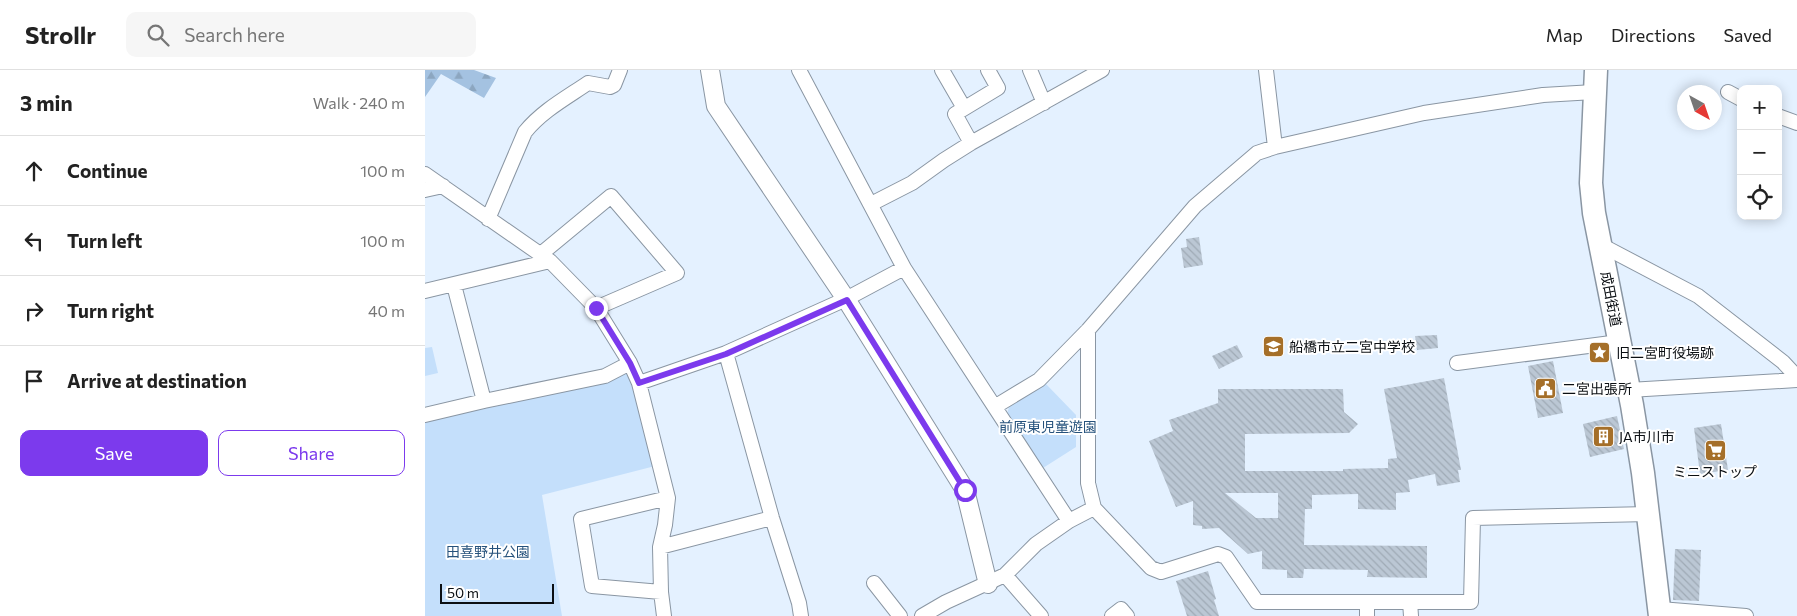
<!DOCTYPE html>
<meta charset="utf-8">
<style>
body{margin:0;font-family:Commissioner,"Noto Sans JP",sans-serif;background:#f6f6f6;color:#222}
.controls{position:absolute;right:15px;top:15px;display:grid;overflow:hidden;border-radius:10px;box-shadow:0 2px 12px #0003}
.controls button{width:45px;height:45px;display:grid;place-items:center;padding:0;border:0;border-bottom:1px solid #e0e0e0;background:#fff;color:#222;font:25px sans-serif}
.compass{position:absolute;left:1252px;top:15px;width:45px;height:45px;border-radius:50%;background:#fff;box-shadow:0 2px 12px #0003;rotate:140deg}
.scale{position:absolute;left:15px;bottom:12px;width:114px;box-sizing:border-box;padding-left:5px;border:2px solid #0b0f13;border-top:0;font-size:14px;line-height:18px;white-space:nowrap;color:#0b0f13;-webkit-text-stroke:4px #fff;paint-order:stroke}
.stop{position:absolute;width:15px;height:15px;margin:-11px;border:4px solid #7c3aed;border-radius:50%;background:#fff}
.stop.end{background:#7c3aed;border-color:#fff;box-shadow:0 1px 5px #0008}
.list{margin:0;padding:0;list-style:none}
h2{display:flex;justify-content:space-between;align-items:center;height:65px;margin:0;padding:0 20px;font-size:21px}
h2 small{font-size:16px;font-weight:400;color:#767676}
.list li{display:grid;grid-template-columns:32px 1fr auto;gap:15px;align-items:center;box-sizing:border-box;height:70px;padding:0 20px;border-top:1px solid #e0e0e0}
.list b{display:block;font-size:19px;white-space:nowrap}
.list em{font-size:16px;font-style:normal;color:#767676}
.actions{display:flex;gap:10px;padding:15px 20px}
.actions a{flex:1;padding:11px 0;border:1px solid #7c3aed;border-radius:10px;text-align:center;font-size:18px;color:#7c3aed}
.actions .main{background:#7c3aed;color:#fff}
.icon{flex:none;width:28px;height:28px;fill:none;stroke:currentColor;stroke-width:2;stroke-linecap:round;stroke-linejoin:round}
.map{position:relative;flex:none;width:1372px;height:546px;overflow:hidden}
header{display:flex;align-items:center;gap:30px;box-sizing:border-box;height:70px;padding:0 25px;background:#fff;border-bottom:1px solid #e0e0e0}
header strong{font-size:24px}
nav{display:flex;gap:28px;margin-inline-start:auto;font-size:18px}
.search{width:350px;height:45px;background:#f6f6f6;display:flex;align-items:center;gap:12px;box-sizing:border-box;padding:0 18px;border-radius:10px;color:#767676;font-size:19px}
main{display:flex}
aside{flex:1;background:#fff}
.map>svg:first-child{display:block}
.forest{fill:url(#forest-firs)}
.green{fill:#c4dffb}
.building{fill:url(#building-back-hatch);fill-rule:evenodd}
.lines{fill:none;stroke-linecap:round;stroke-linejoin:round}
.minor-casing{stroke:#8a96a3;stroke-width:16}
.tertiary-casing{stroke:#8a96a3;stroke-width:20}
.trunk-casing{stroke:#8a96a3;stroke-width:25}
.minor{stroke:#fff;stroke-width:14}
.tertiary{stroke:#fff;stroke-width:18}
.trunk{stroke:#fff;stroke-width:22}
.route{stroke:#7c3aed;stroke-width:6}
.labels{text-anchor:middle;stroke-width:4;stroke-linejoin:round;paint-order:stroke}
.street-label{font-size:14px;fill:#0b0f13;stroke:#fff}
.poi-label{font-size:14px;fill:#0b0f13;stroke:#fff;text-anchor:start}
.park-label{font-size:14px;fill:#26527c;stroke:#fff}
</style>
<header>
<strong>Strollr</strong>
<div class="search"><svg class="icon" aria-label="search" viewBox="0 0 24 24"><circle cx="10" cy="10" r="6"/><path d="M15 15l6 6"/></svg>Search here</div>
<nav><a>Map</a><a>Directions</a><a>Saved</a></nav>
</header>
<main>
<aside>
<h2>3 min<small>Walk · 240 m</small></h2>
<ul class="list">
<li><svg class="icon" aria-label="ahead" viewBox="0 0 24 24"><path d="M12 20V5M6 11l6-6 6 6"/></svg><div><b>Continue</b></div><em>100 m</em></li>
<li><svg class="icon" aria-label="left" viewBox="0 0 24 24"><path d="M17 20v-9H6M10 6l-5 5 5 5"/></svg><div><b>Turn left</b></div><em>100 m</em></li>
<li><svg class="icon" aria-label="right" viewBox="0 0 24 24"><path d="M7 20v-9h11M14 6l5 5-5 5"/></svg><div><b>Turn right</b></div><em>40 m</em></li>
<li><svg class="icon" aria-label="arrive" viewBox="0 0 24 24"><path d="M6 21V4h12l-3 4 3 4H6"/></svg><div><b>Arrive at destination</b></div></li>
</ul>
<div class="actions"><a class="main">Save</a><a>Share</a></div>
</aside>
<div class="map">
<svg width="1372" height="546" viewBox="0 0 1372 546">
<defs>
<pattern id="forest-firs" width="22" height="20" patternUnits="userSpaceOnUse" patternTransform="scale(1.25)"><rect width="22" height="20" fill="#a4c2e1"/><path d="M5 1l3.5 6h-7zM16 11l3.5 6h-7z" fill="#8ca6c0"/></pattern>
<pattern id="building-back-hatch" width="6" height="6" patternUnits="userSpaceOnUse" patternTransform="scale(1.25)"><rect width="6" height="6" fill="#bbc7d4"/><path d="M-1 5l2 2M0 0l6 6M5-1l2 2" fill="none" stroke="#9faab5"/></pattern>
</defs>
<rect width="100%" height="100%" fill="#e4f1ff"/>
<path class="forest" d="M 0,0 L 49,0 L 71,8 L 59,28 L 16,4 L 0,27 Z"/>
<path class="green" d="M 7,277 L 13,303 L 0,306 L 0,278 Z
M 208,301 L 234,395 L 117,425 L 137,546 L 0,546 L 0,348 Z
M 620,313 L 651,345 L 651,377 L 618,398 L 582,344 L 584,337 Z"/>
<path class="building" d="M 774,167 L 778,195 L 759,198 L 756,178 L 762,177 L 761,169 Z
M 1012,265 L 1013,278 L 992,280 L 990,266 Z
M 812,275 L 818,287 L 794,299 L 787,286 Z
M 1128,291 L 1138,343 L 1113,348 L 1103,296 Z
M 1019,308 L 1036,400 L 1033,400 L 1035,412 L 1012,416 L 1010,404 L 983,410 L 985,422 L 971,423 L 971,440 L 933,439 L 933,424 L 887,425 L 887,439 L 880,439 L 879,475 L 1002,476 L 1002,508 L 942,507 L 943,500 L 879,499 L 878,508 L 862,508 L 862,500 L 837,499 L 837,481 L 823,484 L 794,458 L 777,459 L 777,456 L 768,455 L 768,431 L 751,437 L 724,371 L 748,361 L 744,350 L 793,333 L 793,319 L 918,319 L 919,342 L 933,354 L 924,363 L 820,364 L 820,401 L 918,401 L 918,399 L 963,398 L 963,389 L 972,388 L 959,319 ZM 800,423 L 853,423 L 853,448 L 831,448 Z
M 1192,346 L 1199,379 L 1165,387 L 1158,354 Z
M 1296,354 L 1303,400 L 1275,404 L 1269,358 Z
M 1250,479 L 1276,480 L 1274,531 L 1248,530 Z
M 783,501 L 791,529 L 789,530 L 794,546 L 762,546 L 751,511 Z"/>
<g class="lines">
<defs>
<path id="minor" d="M 374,0 L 479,198 L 644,451
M 517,0 L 539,38
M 563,0 L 573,18 L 530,44 L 546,73 L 677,0
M 605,0 L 619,33
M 841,0 L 850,77
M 1169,22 L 1118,25 L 999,43 L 850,77 L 832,83 L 770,136 L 663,260 L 663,413 L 669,438 L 726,498 L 736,502 L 793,484 L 801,487 L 832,532 L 1046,532 L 1048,448 L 1224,444
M 1303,22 L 1316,29
M 1353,46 L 1372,53
M 0,104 L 125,191 L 171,238 L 205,293 L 214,313 L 243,428 L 240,455 L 235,477 L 236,522 L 239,546
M 0,120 L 18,116
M 446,134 L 487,113 L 519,90 L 546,73
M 63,149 L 100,62 C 117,41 141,28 163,13 L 185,17 L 189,15 L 195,0
M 1176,175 L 1273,226 L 1358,292 L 1372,307
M 116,184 L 186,126 L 252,203 L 171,238
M 29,215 L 59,331
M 0,221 L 125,191
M 301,283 L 347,448 L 374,533 L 376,546
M 1032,293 L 1194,272
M 214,313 L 301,283 L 421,229 L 479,198
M 1204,320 L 1372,310
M 571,336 L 614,310 L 663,260
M 0,345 L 59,331 L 180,306 L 205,293
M 235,477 L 347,448
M 580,505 L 616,546
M 449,513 L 475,546
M 236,522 L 167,516 L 156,449 L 243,428
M 942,532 L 942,546
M 985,532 L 986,546
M 1235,539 L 1321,546
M 497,546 L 521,532 L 580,505 L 611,474 L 644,451 L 669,438
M 687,546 L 696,539 L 702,546"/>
<path id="tertiary" d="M 285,0 L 291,36 L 421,229 L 540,420 L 563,514"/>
<path id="trunk" d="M 1171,0 L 1166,113 L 1169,143 L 1207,335 L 1218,403 L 1235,546"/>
</defs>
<use href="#minor" class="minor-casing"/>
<use href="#tertiary" class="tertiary-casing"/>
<use href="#trunk" class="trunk-casing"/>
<use href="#minor" class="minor"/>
<use href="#tertiary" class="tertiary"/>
<use href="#trunk" class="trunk"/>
</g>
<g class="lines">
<path class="route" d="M 171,238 L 205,293 L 214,313 L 301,284 L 422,230 L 540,420"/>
</g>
<defs>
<symbol id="school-square" viewBox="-11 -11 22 22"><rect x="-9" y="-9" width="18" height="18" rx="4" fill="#a56f29" stroke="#fff"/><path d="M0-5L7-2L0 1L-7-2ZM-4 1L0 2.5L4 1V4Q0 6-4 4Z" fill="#fff"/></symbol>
<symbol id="sight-square" viewBox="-11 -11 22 22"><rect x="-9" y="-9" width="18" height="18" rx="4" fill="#a56f29" stroke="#fff"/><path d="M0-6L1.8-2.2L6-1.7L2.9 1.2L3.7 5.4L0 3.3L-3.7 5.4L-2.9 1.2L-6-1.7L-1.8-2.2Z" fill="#fff"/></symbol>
<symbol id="civic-square" viewBox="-11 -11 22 22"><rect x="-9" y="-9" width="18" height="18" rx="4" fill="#a56f29" stroke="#fff"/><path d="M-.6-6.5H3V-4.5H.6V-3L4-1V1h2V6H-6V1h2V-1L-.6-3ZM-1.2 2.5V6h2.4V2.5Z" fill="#fff"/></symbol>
<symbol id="building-square" viewBox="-11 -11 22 22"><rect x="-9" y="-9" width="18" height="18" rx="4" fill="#a56f29" stroke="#fff"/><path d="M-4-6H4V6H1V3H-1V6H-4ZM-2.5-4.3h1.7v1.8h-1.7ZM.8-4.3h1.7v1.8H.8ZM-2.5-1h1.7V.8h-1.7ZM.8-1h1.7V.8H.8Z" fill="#fff"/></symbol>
<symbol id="supermarket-square" viewBox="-11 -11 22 22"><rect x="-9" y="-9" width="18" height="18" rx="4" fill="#a56f29" stroke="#fff"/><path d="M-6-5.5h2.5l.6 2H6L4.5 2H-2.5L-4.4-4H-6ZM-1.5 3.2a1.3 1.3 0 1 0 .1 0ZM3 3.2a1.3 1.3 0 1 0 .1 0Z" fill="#fff"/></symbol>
</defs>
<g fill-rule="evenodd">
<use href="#school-square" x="836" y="264" width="25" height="25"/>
<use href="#sight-square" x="1162" y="270" width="25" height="25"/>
<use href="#civic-square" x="1108" y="306" width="25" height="25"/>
<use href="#building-square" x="1166" y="354" width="25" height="25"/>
<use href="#supermarket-square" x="1278" y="368" width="25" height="25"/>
</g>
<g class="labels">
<g class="street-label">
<text transform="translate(1186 229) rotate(79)" y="5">成田街道</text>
</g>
<g class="poi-label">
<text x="864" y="282">船橋市立二宮中学校</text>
<text x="1191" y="288">旧二宮町役場跡</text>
<text x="1137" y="324">二宮出張所</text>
<text x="1194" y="372">JA市川市</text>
<text x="1290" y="407" text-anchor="middle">ミニストップ</text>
</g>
<g class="park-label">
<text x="623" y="362">前原東児童遊園</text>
<text x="63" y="487">田喜野井公園</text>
</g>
</g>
</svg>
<div class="controls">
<button>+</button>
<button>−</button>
<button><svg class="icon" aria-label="locate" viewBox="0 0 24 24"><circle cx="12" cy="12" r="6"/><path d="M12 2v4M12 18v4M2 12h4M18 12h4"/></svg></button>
</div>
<svg class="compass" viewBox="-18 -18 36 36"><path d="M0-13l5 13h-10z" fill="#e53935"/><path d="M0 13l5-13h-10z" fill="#767676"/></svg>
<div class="scale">50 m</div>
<div class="stop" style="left:540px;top:420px"></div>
<div class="stop end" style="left:171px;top:238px"></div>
</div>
</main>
